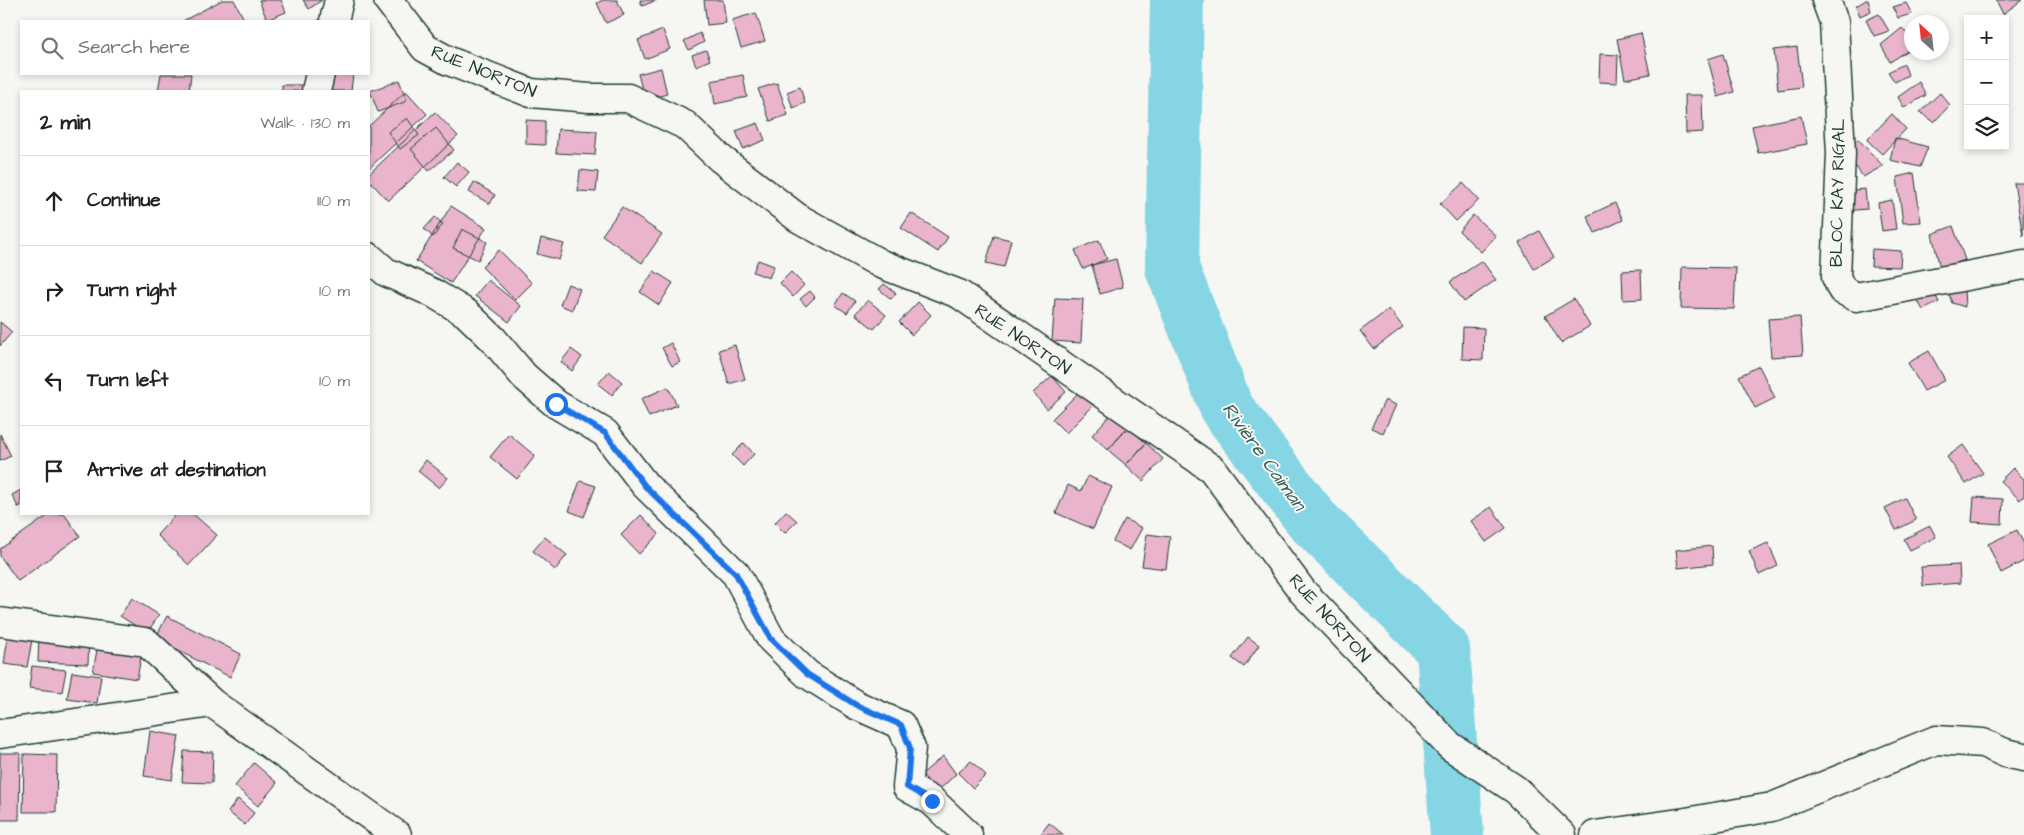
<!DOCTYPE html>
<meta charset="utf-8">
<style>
body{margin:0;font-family:"Architects Daughter",sans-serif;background:#f6f6f6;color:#202124}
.controls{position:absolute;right:15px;top:15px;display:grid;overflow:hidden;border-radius:0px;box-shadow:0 2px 8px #0003}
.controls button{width:45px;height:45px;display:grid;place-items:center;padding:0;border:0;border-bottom:1px solid #e0e0e0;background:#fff;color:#202124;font:25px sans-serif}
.compass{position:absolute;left:1904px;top:15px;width:45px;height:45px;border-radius:50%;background:#fff;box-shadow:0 2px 8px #0003;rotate:333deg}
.stop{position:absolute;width:15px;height:15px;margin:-11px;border:4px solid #1a73e8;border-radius:50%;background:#fff}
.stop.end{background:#1a73e8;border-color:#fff;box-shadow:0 1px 5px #0008}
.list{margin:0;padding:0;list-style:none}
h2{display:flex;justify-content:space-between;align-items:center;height:65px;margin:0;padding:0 20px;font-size:21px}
h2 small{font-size:16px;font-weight:400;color:#757577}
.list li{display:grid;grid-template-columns:32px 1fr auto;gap:15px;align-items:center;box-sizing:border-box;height:90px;padding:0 20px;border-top:1px solid #e0e0e0}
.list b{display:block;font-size:19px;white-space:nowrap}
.list em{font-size:16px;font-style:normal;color:#757577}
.icon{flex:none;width:28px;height:28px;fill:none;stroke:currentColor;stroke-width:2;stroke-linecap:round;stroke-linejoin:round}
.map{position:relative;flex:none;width:2024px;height:835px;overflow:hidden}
.search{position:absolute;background:#fff;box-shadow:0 2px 8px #0003;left:20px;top:20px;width:350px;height:55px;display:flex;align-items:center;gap:12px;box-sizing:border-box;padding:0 18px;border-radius:0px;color:#757577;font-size:19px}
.panel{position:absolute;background:#fff;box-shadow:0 2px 8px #0003;left:20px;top:90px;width:350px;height:425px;border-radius:0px}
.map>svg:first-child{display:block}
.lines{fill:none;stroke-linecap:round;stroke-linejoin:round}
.river{stroke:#86d5e4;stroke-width:54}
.building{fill:#eab4cd;stroke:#1f3d34}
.minor-casing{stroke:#1f3d34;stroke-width:31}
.minor{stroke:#f6f6f2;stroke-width:28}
.route{stroke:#1a73e8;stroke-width:6}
.labels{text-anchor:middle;stroke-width:4;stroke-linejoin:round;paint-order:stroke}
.street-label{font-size:18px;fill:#1f3d34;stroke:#f6f6f2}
.water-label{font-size:19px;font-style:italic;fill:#345b57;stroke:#f6f6f2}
</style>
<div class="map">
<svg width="2024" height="835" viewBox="0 0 2024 835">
<rect width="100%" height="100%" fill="#f6f6f2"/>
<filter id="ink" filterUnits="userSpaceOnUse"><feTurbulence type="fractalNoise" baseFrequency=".02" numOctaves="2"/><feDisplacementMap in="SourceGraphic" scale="10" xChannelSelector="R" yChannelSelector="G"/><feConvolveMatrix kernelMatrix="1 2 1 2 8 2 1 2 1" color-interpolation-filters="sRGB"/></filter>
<g filter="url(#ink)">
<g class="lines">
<path class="river" d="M 1177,0 L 1172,268 L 1227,409 L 1313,521 L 1443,649 L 1457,835"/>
</g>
<path class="building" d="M 222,0 L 234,0 L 245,21 L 183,21 Z
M 259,0 L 281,0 L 286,12 L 267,20 Z
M 303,0 L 322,0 L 309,9 Z
M 603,0 L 617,0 L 624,15 L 606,23 L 597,3 Z
M 640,0 L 657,0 L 642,6 Z
M 704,0 L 723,0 L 726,23 L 707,25 Z
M 1866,0 L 1868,0 L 1871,11 L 1860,16 L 1856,6 Z
M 1996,0 L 2022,0 L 2003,14 Z
M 1906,3 L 1912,14 L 1898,18 L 1893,7 Z
M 756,13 L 765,41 L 741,48 L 732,20 Z
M 1879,14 L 1889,31 L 1874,36 L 1866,20 Z
M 1902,28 L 1912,39 L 1912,48 L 1890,62 L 1881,45 Z
M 663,30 L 670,49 L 645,59 L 638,40 Z
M 700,33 L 704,42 L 689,50 L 684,41 Z
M 1641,33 L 1650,74 L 1625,79 L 1617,39 Z
M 1797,47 L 1802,87 L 1778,90 L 1774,50 Z
M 706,50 L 710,60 L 696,66 L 692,55 Z
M 1600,54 L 1618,55 L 1617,83 L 1599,82 Z
M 1723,54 L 1734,92 L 1718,97 L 1708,59 Z
M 1904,64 L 1908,75 L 1895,82 L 1888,72 Z
M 661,68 L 667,94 L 645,100 L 638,74 Z
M 161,74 L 191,74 L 189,91 L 158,91 Z
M 331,74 L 353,74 L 351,91 L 329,91 Z
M 743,75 L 747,97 L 715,104 L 711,81 Z
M 399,80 L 407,101 L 378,112 L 370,91 Z
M 1919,82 L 1926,95 L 1904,108 L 1898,97 Z
M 777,83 L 788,115 L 770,121 L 758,89 Z
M 282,85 L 305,85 L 305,91 L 282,91 Z
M 800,87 L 805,103 L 793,108 L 787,92 Z
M 406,91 L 427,114 L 369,168 L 369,126 Z
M 1940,93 L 1950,105 L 1934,122 L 1920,112 Z
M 1685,95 L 1702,95 L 1703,132 L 1686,133 Z
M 435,112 L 458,136 L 388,201 L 369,180 L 369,174 Z
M 1892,114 L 1906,129 L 1882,154 L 1867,140 Z
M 1801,116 L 1807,144 L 1758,153 L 1752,126 Z
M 407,118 L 419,135 L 400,149 L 388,132 Z
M 526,120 L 545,121 L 545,145 L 526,144 Z
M 758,123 L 765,140 L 743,149 L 736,131 Z
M 436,128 L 454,150 L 429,171 L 411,149 Z
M 558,129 L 597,131 L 595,155 L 556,153 Z
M 1895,138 L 1928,147 L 1920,167 L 1890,160 Z
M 1858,139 L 1883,166 L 1863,177 L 1845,151 Z
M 457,162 L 469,172 L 456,187 L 444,177 Z
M 580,170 L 598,172 L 596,192 L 578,191 Z
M 1914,173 L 1921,222 L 1903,223 L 1897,177 Z
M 474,182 L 495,195 L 490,204 L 469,192 Z
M 1463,183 L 1479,200 L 1456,221 L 1440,204 Z
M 2014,183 L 2024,183 L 2023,236 Z
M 1865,189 L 1867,209 L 1844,211 L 1843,191 Z
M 1892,200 L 1896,229 L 1882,231 L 1878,203 Z
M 1615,203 L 1623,220 L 1595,233 L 1587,216 Z
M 451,206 L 486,228 L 451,283 L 416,261 Z
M 622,207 L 662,234 L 642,263 L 602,235 Z
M 911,213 L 948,237 L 938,252 L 901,228 Z
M 1473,215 L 1496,236 L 1481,252 L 1459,231 Z
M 435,217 L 443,224 L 433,237 L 424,229 Z
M 1953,226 L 1965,260 L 1940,268 L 1932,234 Z
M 462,229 L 487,242 L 478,260 L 453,248 Z
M 1539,231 L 1554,257 L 1534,269 L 1519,243 Z
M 994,236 L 1011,240 L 1004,267 L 986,263 Z
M 541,238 L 564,244 L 559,260 L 537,254 Z
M 1099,240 L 1107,259 L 1083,269 L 1075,250 Z
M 1872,249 L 1901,251 L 1900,267 L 1871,266 Z
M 499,250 L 532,283 L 515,300 L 482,267 Z
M 1116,259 L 1123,287 L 1100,294 L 1092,265 Z
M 758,260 L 774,266 L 769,278 L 753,272 Z
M 1965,260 L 1971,288 L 1964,289 L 1965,307 L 1952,303 L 1942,273 Z
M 1482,261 L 1496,280 L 1464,302 L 1450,282 Z
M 1682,267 L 1736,268 L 1734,309 L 1681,308 Z
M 1641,270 L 1642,299 L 1623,300 L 1622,271 Z
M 654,271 L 673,283 L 659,305 L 640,292 Z
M 791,272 L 804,285 L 793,297 L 780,283 Z
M 488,280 L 521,306 L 509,322 L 475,296 Z
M 568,284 L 580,289 L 572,310 L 560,305 Z
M 884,284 L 896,293 L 891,299 L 879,289 Z
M 810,291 L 815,297 L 806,306 L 800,299 Z
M 1933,291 L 1939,302 L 1923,310 L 1914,294 Z
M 843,293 L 855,301 L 847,313 L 835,305 Z
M 1055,298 L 1083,299 L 1081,343 L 1052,341 Z
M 1574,299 L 1590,326 L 1561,343 L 1545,316 Z
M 868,300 L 886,315 L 874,329 L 855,314 Z
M 918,302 L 931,315 L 912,335 L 899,322 Z
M 1389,309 L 1403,327 L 1374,349 L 1360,331 Z
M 1800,317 L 1803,355 L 1771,357 L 1768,319 Z
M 0,322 L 12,332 L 0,346 Z
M 1463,327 L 1484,328 L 1483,360 L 1462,359 Z
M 671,343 L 680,362 L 672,366 L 662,348 Z
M 735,345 L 745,379 L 729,384 L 719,350 Z
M 571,349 L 582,357 L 572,371 L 561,362 Z
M 1929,351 L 1945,380 L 1924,391 L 1908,363 Z
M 1759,366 L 1775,398 L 1755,408 L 1739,376 Z
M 609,371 L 622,382 L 612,395 L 598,384 Z
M 1052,376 L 1066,392 L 1047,409 L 1033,393 Z
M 668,387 L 677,405 L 649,417 L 641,399 Z
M 1081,390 L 1095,404 L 1066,433 L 1052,419 Z
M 1385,400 L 1396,405 L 1383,433 L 1371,428 Z
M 1112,413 L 1128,427 L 1108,450 L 1092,435 Z
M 1128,427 L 1146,443 L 1126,465 L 1108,450 Z
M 0,434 L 11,456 L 0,461 Z
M 509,434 L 535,456 L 517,479 L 490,457 Z
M 744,443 L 754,454 L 743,466 L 732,455 Z
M 1146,443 L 1163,459 L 1143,481 L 1126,465 Z
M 1963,445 L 1983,473 L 1966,484 L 1947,457 Z
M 426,460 L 448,478 L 439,488 L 418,471 Z
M 2013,468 L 2024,479 L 2024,496 L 2020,500 L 2000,481 Z
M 1088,476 L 1112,487 L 1093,529 L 1056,513 L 1068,485 L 1081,491 Z
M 580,481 L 596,486 L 584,517 L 569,511 Z
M 21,490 L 21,506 L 18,507 L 12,495 Z
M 1974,497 L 2003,499 L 2002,524 L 1972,522 Z
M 1905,498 L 1916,520 L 1896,530 L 1885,508 Z
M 1491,507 L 1506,528 L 1486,542 L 1471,521 Z
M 786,511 L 797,521 L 785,533 L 775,523 Z
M 50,514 L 64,514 L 80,536 L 18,581 L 0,556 L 0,549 Z
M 176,514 L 193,514 L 217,535 L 189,565 L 157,535 Z
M 641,515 L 659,534 L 639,554 L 621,535 Z
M 1125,519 L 1142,528 L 1130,550 L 1113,541 Z
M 1930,526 L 1936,537 L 1910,550 L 1904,539 Z
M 2017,530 L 2024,544 L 2024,561 L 2001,573 L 1988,544 Z
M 1147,534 L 1170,537 L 1166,569 L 1142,566 Z
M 545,537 L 567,555 L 555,570 L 533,551 Z
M 1768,543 L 1778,566 L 1759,575 L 1749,551 Z
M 1712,546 L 1713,564 L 1678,568 L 1676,550 Z
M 1959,565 L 1960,583 L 1923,586 L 1921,567 Z
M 132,598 L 159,615 L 147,633 L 120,616 Z
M 167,616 L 241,654 L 230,677 L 155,639 Z
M 8,636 L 32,640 L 27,667 L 4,664 Z
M 39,636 L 89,638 L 88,664 L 38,662 Z
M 1248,637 L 1259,645 L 1244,667 L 1232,658 Z
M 98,644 L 142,651 L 137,679 L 93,672 Z
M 32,666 L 66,670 L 62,692 L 29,688 Z
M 72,672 L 101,676 L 97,703 L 67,699 Z
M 150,731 L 179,736 L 172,780 L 144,776 Z
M 184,751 L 213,752 L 212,783 L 182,782 Z
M 0,753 L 20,753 L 19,820 L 0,820 Z
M 24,754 L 57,755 L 56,812 L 23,812 Z
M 943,756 L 956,774 L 937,792 L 922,774 Z
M 971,761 L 986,775 L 973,788 L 958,773 Z
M 254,763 L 277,783 L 258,806 L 235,786 Z
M 238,799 L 254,813 L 245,825 L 228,812 Z
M 1049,823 L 1064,835 L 1040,835 Z"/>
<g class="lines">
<defs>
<path id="minor" d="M 388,0 L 425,48 L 449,61 L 531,93 L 589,98 L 628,98 L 685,125 L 721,159 L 798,218 L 881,264 L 959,294 L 1212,469 L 1303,592 L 1450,746 L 1516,790 L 1562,835
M 1826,0 L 1834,22 L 1841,153 L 1836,277 L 1842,290 L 1856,297 L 2024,265
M 334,21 L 339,0
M 316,91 L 320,74
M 369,257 L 386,272 L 433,293 L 466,313 L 493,339 L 524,376 L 556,404 L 605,433 L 645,485 L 736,574 L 771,639 L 807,674 L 856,705 L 901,725 L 911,748 L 907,787 L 932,801 L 968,835
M 0,622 L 146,642 L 212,703 L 397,835
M 0,734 L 212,703
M 1595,835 L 1686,822 L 1772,807 L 1936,740 L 1983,743 L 2005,753 L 2024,757"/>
</defs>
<use href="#minor" class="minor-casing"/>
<use href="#minor" class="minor"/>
</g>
</g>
<g class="lines" filter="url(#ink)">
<path class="route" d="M 556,404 L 605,433 L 645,486 L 736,574 L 771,639 L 807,674 L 856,705 L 901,725 L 910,748 L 907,787 L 932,801"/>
</g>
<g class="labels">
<g class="street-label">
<text transform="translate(484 71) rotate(22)" y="6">RUE NORTON</text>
<text transform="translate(1837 193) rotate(-89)" y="6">BLOC KAY RIGAL</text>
<text transform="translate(1023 339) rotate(34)" y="6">RUE NORTON</text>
<text transform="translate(1330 618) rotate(48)" y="6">RUE NORTON</text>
</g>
<g class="water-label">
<text transform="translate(1265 456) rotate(54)" y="7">Rivière Caiman</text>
</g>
</g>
</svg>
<div class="controls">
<button>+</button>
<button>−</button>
<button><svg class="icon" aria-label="layers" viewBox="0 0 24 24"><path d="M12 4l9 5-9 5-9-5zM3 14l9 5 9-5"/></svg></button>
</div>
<svg class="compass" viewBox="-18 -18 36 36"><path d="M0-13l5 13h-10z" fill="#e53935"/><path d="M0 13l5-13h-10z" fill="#757577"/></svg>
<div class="stop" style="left:556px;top:404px"></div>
<div class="stop end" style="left:932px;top:801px"></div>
<div class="search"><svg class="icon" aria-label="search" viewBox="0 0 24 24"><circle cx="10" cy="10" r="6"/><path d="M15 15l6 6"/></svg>Search here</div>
<section class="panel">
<h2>2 min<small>Walk · 130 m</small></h2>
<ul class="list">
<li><svg class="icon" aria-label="ahead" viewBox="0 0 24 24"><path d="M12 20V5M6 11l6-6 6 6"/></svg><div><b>Continue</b></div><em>110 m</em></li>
<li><svg class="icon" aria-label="right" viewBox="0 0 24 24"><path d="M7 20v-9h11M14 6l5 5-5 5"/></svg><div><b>Turn right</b></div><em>10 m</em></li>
<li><svg class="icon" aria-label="left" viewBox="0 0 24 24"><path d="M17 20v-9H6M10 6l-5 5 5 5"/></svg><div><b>Turn left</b></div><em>10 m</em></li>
<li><svg class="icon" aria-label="arrive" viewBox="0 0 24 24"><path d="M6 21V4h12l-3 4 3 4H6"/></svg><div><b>Arrive at destination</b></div></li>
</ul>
</section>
</div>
